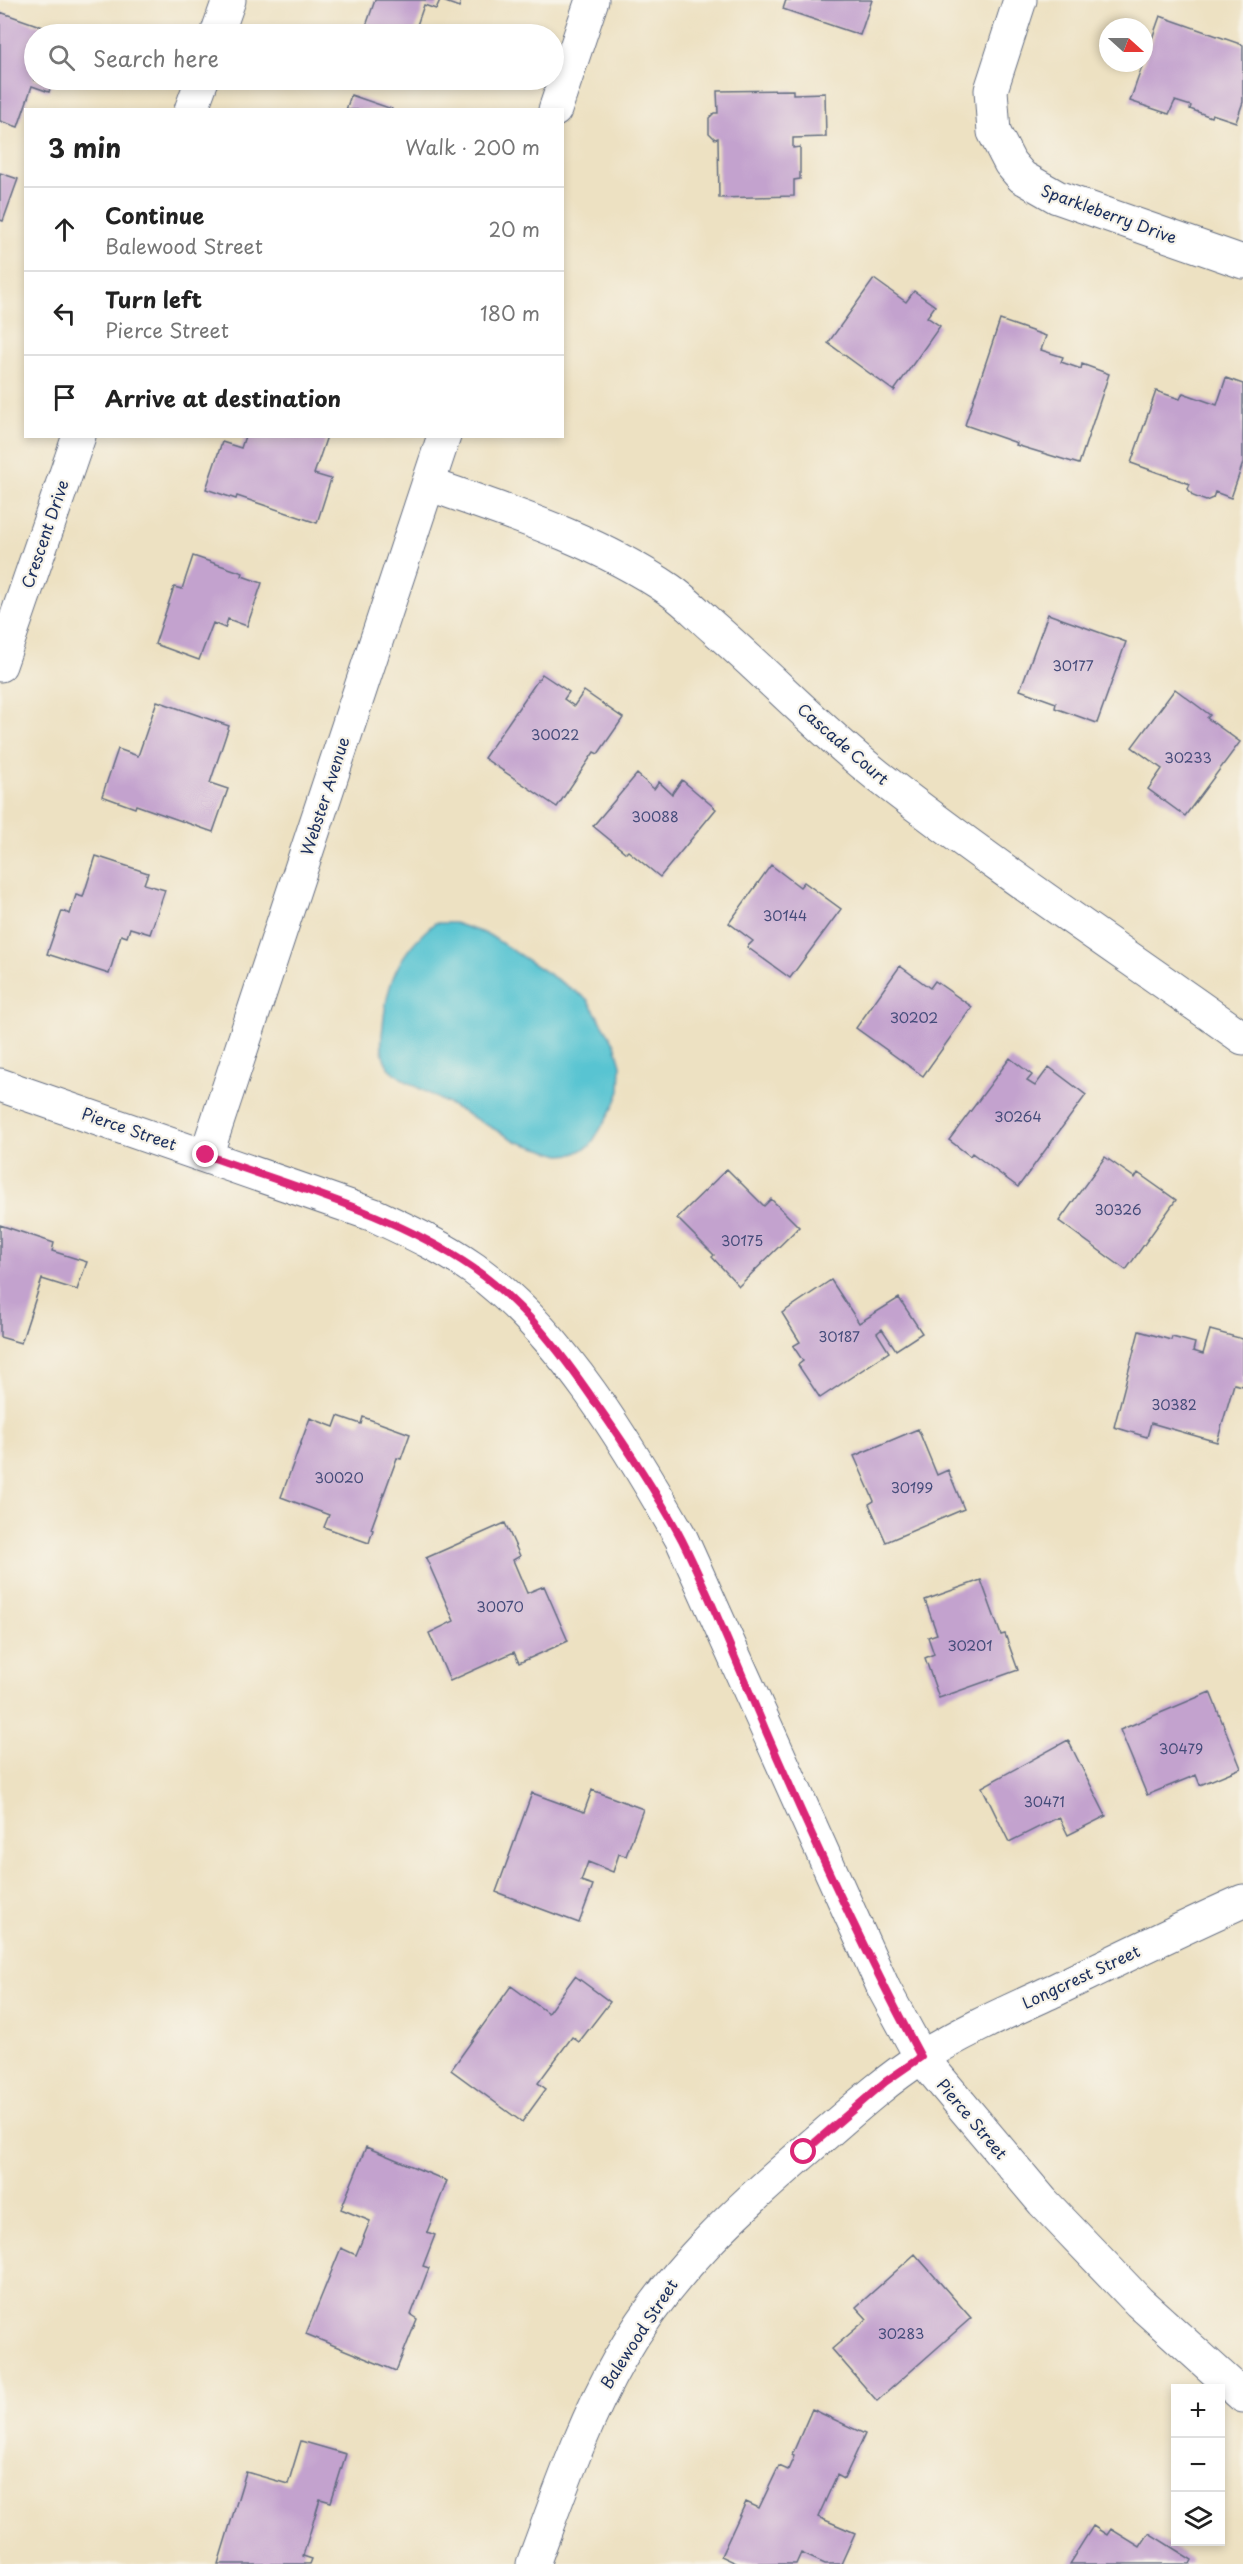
<!DOCTYPE html>
<meta charset="utf-8">
<style>
body{margin:0;font-family:"Playpen Sans",sans-serif;background:#f6f6f6;color:#222}
.controls{position:absolute;right:18px;bottom:18px;display:grid;overflow:hidden;border-radius:0px;box-shadow:0 3px 9px #0003}
.controls button{width:54px;height:54px;display:grid;place-items:center;padding:0;border:0;border-bottom:2px solid #e0e0e0;background:#fff;color:#222;font:30px sans-serif}
.compass{position:absolute;left:1099px;top:18px;width:54px;height:54px;border-radius:50%;background:#fff;box-shadow:0 3px 9px #0003;rotate:111deg}
.stop{position:absolute;width:18px;height:18px;margin:-14px;border:4px solid #db2777;border-radius:50%;background:#fff}
.stop.end{background:#db2777;border-color:#fff;box-shadow:0 2px 6px #0008}
.list{margin:0;padding:0;list-style:none}
h2{display:flex;justify-content:space-between;align-items:center;height:78px;margin:0;padding:0 24px;font-size:26px}
h2 small{font-size:20px;font-weight:400;color:#767676}
.list li{display:grid;grid-template-columns:39px 1fr auto;gap:18px;align-items:center;box-sizing:border-box;height:84px;padding:0 24px;border-top:2px solid #e0e0e0}
.list b{display:block;font-size:22px;white-space:nowrap}
.list p{margin:0;font-size:20px;white-space:nowrap;color:#767676}
.list em{font-size:20px;font-style:normal;color:#767676}
.icon{flex:none;width:33px;height:33px;fill:none;stroke:currentColor;stroke-width:2;stroke-linecap:round;stroke-linejoin:round}
.map{position:relative;flex:none;width:1243px;height:2564px;overflow:hidden}
.search{position:absolute;background:#fff;box-shadow:0 3px 9px #0003;left:24px;top:24px;width:540px;height:66px;display:flex;align-items:center;gap:15px;box-sizing:border-box;padding:0 21px;border-radius:33px;color:#767676;font-size:22px}
.panel{position:absolute;background:#fff;box-shadow:0 3px 9px #0003;left:24px;top:108px;width:540px;height:330px;border-radius:0px}
.map>svg:first-child{display:block}
.water{fill:#58c4d2;stroke:#3a7a98;stroke-width:1.5}
.building{fill:#c3a2ce}
.lines{fill:none;stroke-linecap:round;stroke-linejoin:round}
.minor-casing{stroke:#646d81;stroke-width:35}
.minor{stroke:#fff;stroke-width:33}
.route{stroke:#db2777;stroke-width:8}
.labels{text-anchor:middle;stroke-width:4.5;stroke-linejoin:round;paint-order:stroke}
.number-label{font-size:14px;fill:#454c7a}
.street-label{font-size:16px;fill:#1b2f5e;stroke:#f7f3e8}
</style>
<div class="map">
<svg width="1243" height="2564" viewBox="0 0 1243 2564">
<rect width="100%" height="100%" fill="#f7f3e8"/>
<filter id="ink" filterUnits="userSpaceOnUse"><feTurbulence type="fractalNoise" baseFrequency=".0167" numOctaves="2"/><feDisplacementMap in="SourceGraphic" scale="12" xChannelSelector="R" yChannelSelector="G"/><feConvolveMatrix kernelMatrix="1 2 1 2 8 2 1 2 1" color-interpolation-filters="sRGB"/></filter>
<filter id="wash" filterUnits="userSpaceOnUse"><feTurbulence type="fractalNoise" baseFrequency=".008" numOctaves="4" result="noise"/><feDisplacementMap in="SourceGraphic" scale="24" xChannelSelector="R" yChannelSelector="G"/><feGaussianBlur stdDeviation="1.35" result="paint"/><feColorMatrix in="noise" values="0 0 0 0 0 0 0 0 0 0 0 0 0 0 0 0 0 1.4 0 .05"/><feComposite in="paint" operator="in"/></filter>
<g filter="url(#wash)">
<rect width="100%" height="100%" fill="#ede1c2"/>
<path class="water" d="M 435,923 L 454,923 L 489,935 L 587,999 L 615,1044 L 621,1065 L 620,1091 L 613,1108 L 590,1146 L 574,1154 L 561,1155 L 518,1142 L 406,1081 C 400,1077 392,1072 388,1066 C 380,1054 381,1040 383,1026 C 387,981 399,952 435,923 Z"/>
<g id="blocks">
<path class="building" d="M 375,0 L 461,0 L 459,7 L 440,0 L 436,9 L 424,5 L 414,34 L 391,34 L 366,26 Z
M 786,0 L 872,0 L 860,35 L 783,9 Z
M 0,12 L 63,34 L 34,34 L 34,80 L 53,80 L 49,92 L 32,86 L 18,127 L 0,121 Z
M 1160,16 L 1243,45 L 1243,102 L 1236,122 L 1212,114 L 1211,117 L 1190,109 L 1191,106 L 1175,101 L 1169,114 L 1130,101 Z
M 793,90 L 793,94 L 825,93 L 826,137 L 793,138 L 793,148 L 800,147 L 800,179 L 794,180 L 794,196 L 719,198 L 718,138 L 715,139 L 709,133 L 709,118 L 714,113 L 718,113 L 717,91 Z
M 351,95 L 392,109 L 392,110 L 346,110 Z
M 0,173 L 18,179 L 3,221 L 0,220 Z
M 874,279 L 906,302 L 914,291 L 935,306 L 927,317 L 940,326 L 894,391 L 828,343 Z
M 1000,320 L 1046,336 L 1041,350 L 1063,357 L 1061,362 L 1081,369 L 1082,364 L 1109,374 L 1079,464 L 1016,445 L 1017,443 L 965,425 Z
M 1226,378 L 1243,384 L 1243,463 L 1231,498 L 1215,492 L 1213,498 L 1206,501 L 1193,496 L 1188,489 L 1190,484 L 1131,463 L 1156,391 L 1180,399 L 1183,393 L 1217,405 Z
M 245,436 L 327,436 L 314,474 L 331,479 L 317,523 L 237,496 L 236,499 L 206,489 L 222,442 L 241,448 Z
M 193,556 L 243,573 L 242,576 L 262,583 L 247,626 L 228,619 L 225,628 L 213,623 L 199,660 L 155,644 L 174,587 L 182,589 Z
M 1048,614 L 1126,642 L 1097,723 L 1055,708 L 1056,703 L 1020,690 Z
M 542,674 L 569,692 L 564,699 L 574,706 L 584,691 L 623,718 L 598,754 L 594,752 L 557,807 L 484,758 Z
M 1175,689 L 1210,715 L 1207,718 L 1240,742 L 1185,816 L 1148,789 L 1162,769 L 1132,747 Z
M 157,701 L 229,726 L 210,783 L 228,789 L 213,832 L 136,805 L 135,808 L 102,796 L 118,749 L 138,756 Z
M 637,774 L 654,789 L 659,782 L 672,794 L 682,780 L 716,809 L 660,877 L 628,851 L 626,853 L 593,826 Z
M 96,856 L 148,873 L 144,884 L 165,890 L 150,934 L 130,928 L 127,937 L 121,935 L 109,974 L 47,954 L 62,911 L 70,914 L 76,895 L 83,897 Z
M 771,865 L 800,887 L 804,882 L 841,909 L 790,978 L 747,947 L 753,941 L 729,923 Z
M 900,966 L 930,988 L 935,981 L 972,1007 L 923,1076 L 856,1028 Z
M 1010,1058 L 1032,1075 L 1027,1081 L 1035,1086 L 1049,1067 L 1086,1095 L 1018,1187 L 972,1153 L 970,1156 L 949,1140 Z
M 1105,1157 L 1135,1178 L 1138,1173 L 1176,1200 L 1126,1270 L 1059,1221 Z
M 727,1169 L 764,1206 L 771,1199 L 799,1227 L 739,1286 L 712,1257 L 714,1255 L 677,1218 Z
M 0,1225 L 54,1243 L 52,1251 L 87,1262 L 77,1290 L 42,1279 L 21,1343 L 0,1337 Z
M 831,1280 L 859,1323 L 899,1298 L 922,1333 L 896,1350 L 882,1329 L 877,1333 L 889,1352 L 820,1398 L 798,1365 L 803,1361 L 793,1346 L 800,1342 L 782,1313 Z
M 1210,1330 L 1243,1339 L 1243,1386 L 1234,1384 L 1217,1442 L 1151,1423 L 1147,1437 L 1114,1427 L 1139,1331 L 1171,1340 L 1172,1337 L 1195,1343 L 1193,1351 L 1203,1354 Z
M 338,1416 L 361,1424 L 363,1417 L 410,1434 L 401,1459 L 397,1458 L 371,1529 L 373,1530 L 369,1543 L 324,1527 L 329,1515 L 281,1497 L 310,1418 L 334,1427 Z
M 918,1429 L 937,1475 L 948,1470 L 964,1509 L 886,1542 L 869,1504 L 874,1501 L 854,1456 Z
M 505,1523 L 520,1556 L 513,1560 L 527,1593 L 544,1586 L 568,1641 L 519,1663 L 514,1652 L 450,1681 L 429,1633 L 454,1621 L 426,1558 Z
M 981,1580 L 1001,1635 L 1005,1634 L 1018,1670 L 939,1698 L 925,1658 L 934,1654 L 928,1637 L 937,1634 L 925,1600 Z
M 1210,1692 L 1241,1768 L 1200,1785 L 1196,1775 L 1147,1795 L 1120,1730 Z
M 1068,1740 L 1106,1816 L 1068,1835 L 1059,1817 L 1009,1842 L 982,1787 Z
M 592,1790 L 643,1809 L 626,1856 L 619,1854 L 613,1872 L 588,1862 L 581,1881 L 593,1885 L 579,1923 L 496,1892 L 532,1793 L 584,1812 Z
M 575,1976 L 610,2002 L 579,2042 L 572,2037 L 538,2083 L 546,2089 L 522,2122 L 451,2070 L 511,1986 L 548,2013 Z
M 366,2147 L 447,2181 L 427,2232 L 435,2235 L 423,2266 L 429,2268 L 411,2315 L 417,2319 L 396,2371 L 306,2334 L 341,2248 L 356,2255 L 370,2221 L 341,2209 Z
M 915,2254 L 971,2318 L 877,2401 L 832,2349 L 867,2319 L 856,2307 Z
M 812,2409 L 865,2434 L 844,2479 L 837,2475 L 818,2517 L 855,2533 L 841,2564 L 825,2564 L 801,2553 L 796,2564 L 738,2564 L 721,2556 L 746,2502 L 759,2508 L 779,2466 L 788,2470 L 794,2456 L 792,2455 Z
M 301,2441 L 346,2454 L 331,2502 L 320,2499 L 303,2556 L 312,2559 L 310,2564 L 218,2564 L 246,2472 L 288,2484 Z
M 1093,2526 L 1107,2535 L 1111,2529 L 1140,2547 L 1149,2533 L 1192,2560 L 1190,2564 L 1069,2564 Z"/>
</g>
</g>
<g filter="url(#ink)">
<use href="#blocks" fill-opacity="0" stroke="#646d81" stroke-width="1.5"/>
<g class="lines">
<defs>
<path id="minor" d="M 1020,0 L 991,90 L 994,132 L 1010,163 L 1022,177 L 1057,197 L 1243,262
M 217,34 L 229,0
M 191,110 L 202,80
M 555,110 L 592,0
M 428,484 C 511,513 597,540 670,590 C 686,601 700,616 715,629 C 770,677 820,730 878,776 C 996,868 1121,951 1243,1038
M 0,665 L 79,436
M 0,1085 L 374,1215 C 408,1231 443,1247 474,1269 C 562,1333 628,1445 681,1538 L 884,1989 L 921,2057 L 1043,2202 L 1139,2302 L 1243,2396
M 206,1156 L 444,436
M 533,2564 C 559,2494 583,2423 620,2358 C 670,2270 740,2207 816,2142 C 850,2113 882,2083 919,2059 C 961,2032 1009,2011 1055,1990 C 1117,1960 1180,1929 1243,1901"/>
</defs>
<use href="#minor" class="minor-casing"/>
<use href="#minor" class="minor"/>
</g>
</g>
<g class="lines" filter="url(#ink)">
<path class="route" d="M 206,1155 C 296,1188 393,1213 473,1268 C 524,1304 560,1351 595,1402 C 626,1446 657,1492 682,1540 C 713,1602 738,1666 765,1729 C 813,1840 864,1951 921,2057 L 885,2082 L 804,2152"/>
</g>
<g class="labels">
<g class="number-label">
<text x="1073" y="671">30177</text>
<text x="555" y="740">30022</text>
<text x="1188" y="763">30233</text>
<text x="655" y="822">30088</text>
<text x="785" y="921">30144</text>
<text x="914" y="1023">30202</text>
<text x="1018" y="1122">30264</text>
<text x="1118" y="1215">30326</text>
<text x="742" y="1246">30175</text>
<text x="839" y="1342">30187</text>
<text x="1174" y="1410">30382</text>
<text x="339" y="1483">30020</text>
<text x="912" y="1493">30199</text>
<text x="500" y="1612">30070</text>
<text x="970" y="1651">30201</text>
<text x="1181" y="1754">30479</text>
<text x="1044" y="1807">30471</text>
<text x="901" y="2339">30283</text>
</g>
<g class="street-label">
<text transform="translate(1109 214) rotate(20)" y="6">Sparkleberry Drive</text>
<text transform="translate(45 534) rotate(-71)" y="6">Crescent Drive</text>
<text transform="translate(843 744) rotate(41)" y="6">Cascade Court</text>
<text transform="translate(325 796) rotate(-72)" y="6">Webster Avenue</text>
<text transform="translate(129 1129) rotate(19)" y="6">Pierce Street</text>
<text transform="translate(1081 1977) rotate(-25)" y="6">Longcrest Street</text>
<text transform="translate(972 2119) rotate(50)" y="6">Pierce Street</text>
<text transform="translate(639 2334) rotate(-57)" y="6">Balewood Street</text>
</g>
</g>
</svg>
<div class="controls">
<button>+</button>
<button>−</button>
<button><svg class="icon" aria-label="layers" viewBox="0 0 24 24"><path d="M12 4l9 5-9 5-9-5zM3 14l9 5 9-5"/></svg></button>
</div>
<svg class="compass" viewBox="-18 -18 36 36"><path d="M0-13l5 13h-10z" fill="#e53935"/><path d="M0 13l5-13h-10z" fill="#767676"/></svg>
<div class="stop" style="left:804px;top:2152px"></div>
<div class="stop end" style="left:206px;top:1155px"></div>
<div class="search"><svg class="icon" aria-label="search" viewBox="0 0 24 24"><circle cx="10" cy="10" r="6"/><path d="M15 15l6 6"/></svg>Search here</div>
<section class="panel">
<h2>3 min<small>Walk · 200 m</small></h2>
<ul class="list">
<li><svg class="icon" aria-label="ahead" viewBox="0 0 24 24"><path d="M12 20V5M6 11l6-6 6 6"/></svg><div><b>Continue</b><p>Balewood Street</p></div><em>20 m</em></li>
<li><svg class="icon" aria-label="left" viewBox="0 0 24 24"><path d="M17 20v-9H6M10 6l-5 5 5 5"/></svg><div><b>Turn left</b><p>Pierce Street</p></div><em>180 m</em></li>
<li><svg class="icon" aria-label="arrive" viewBox="0 0 24 24"><path d="M6 21V4h12l-3 4 3 4H6"/></svg><div><b>Arrive at destination</b></div></li>
</ul>
</section>
</div>
